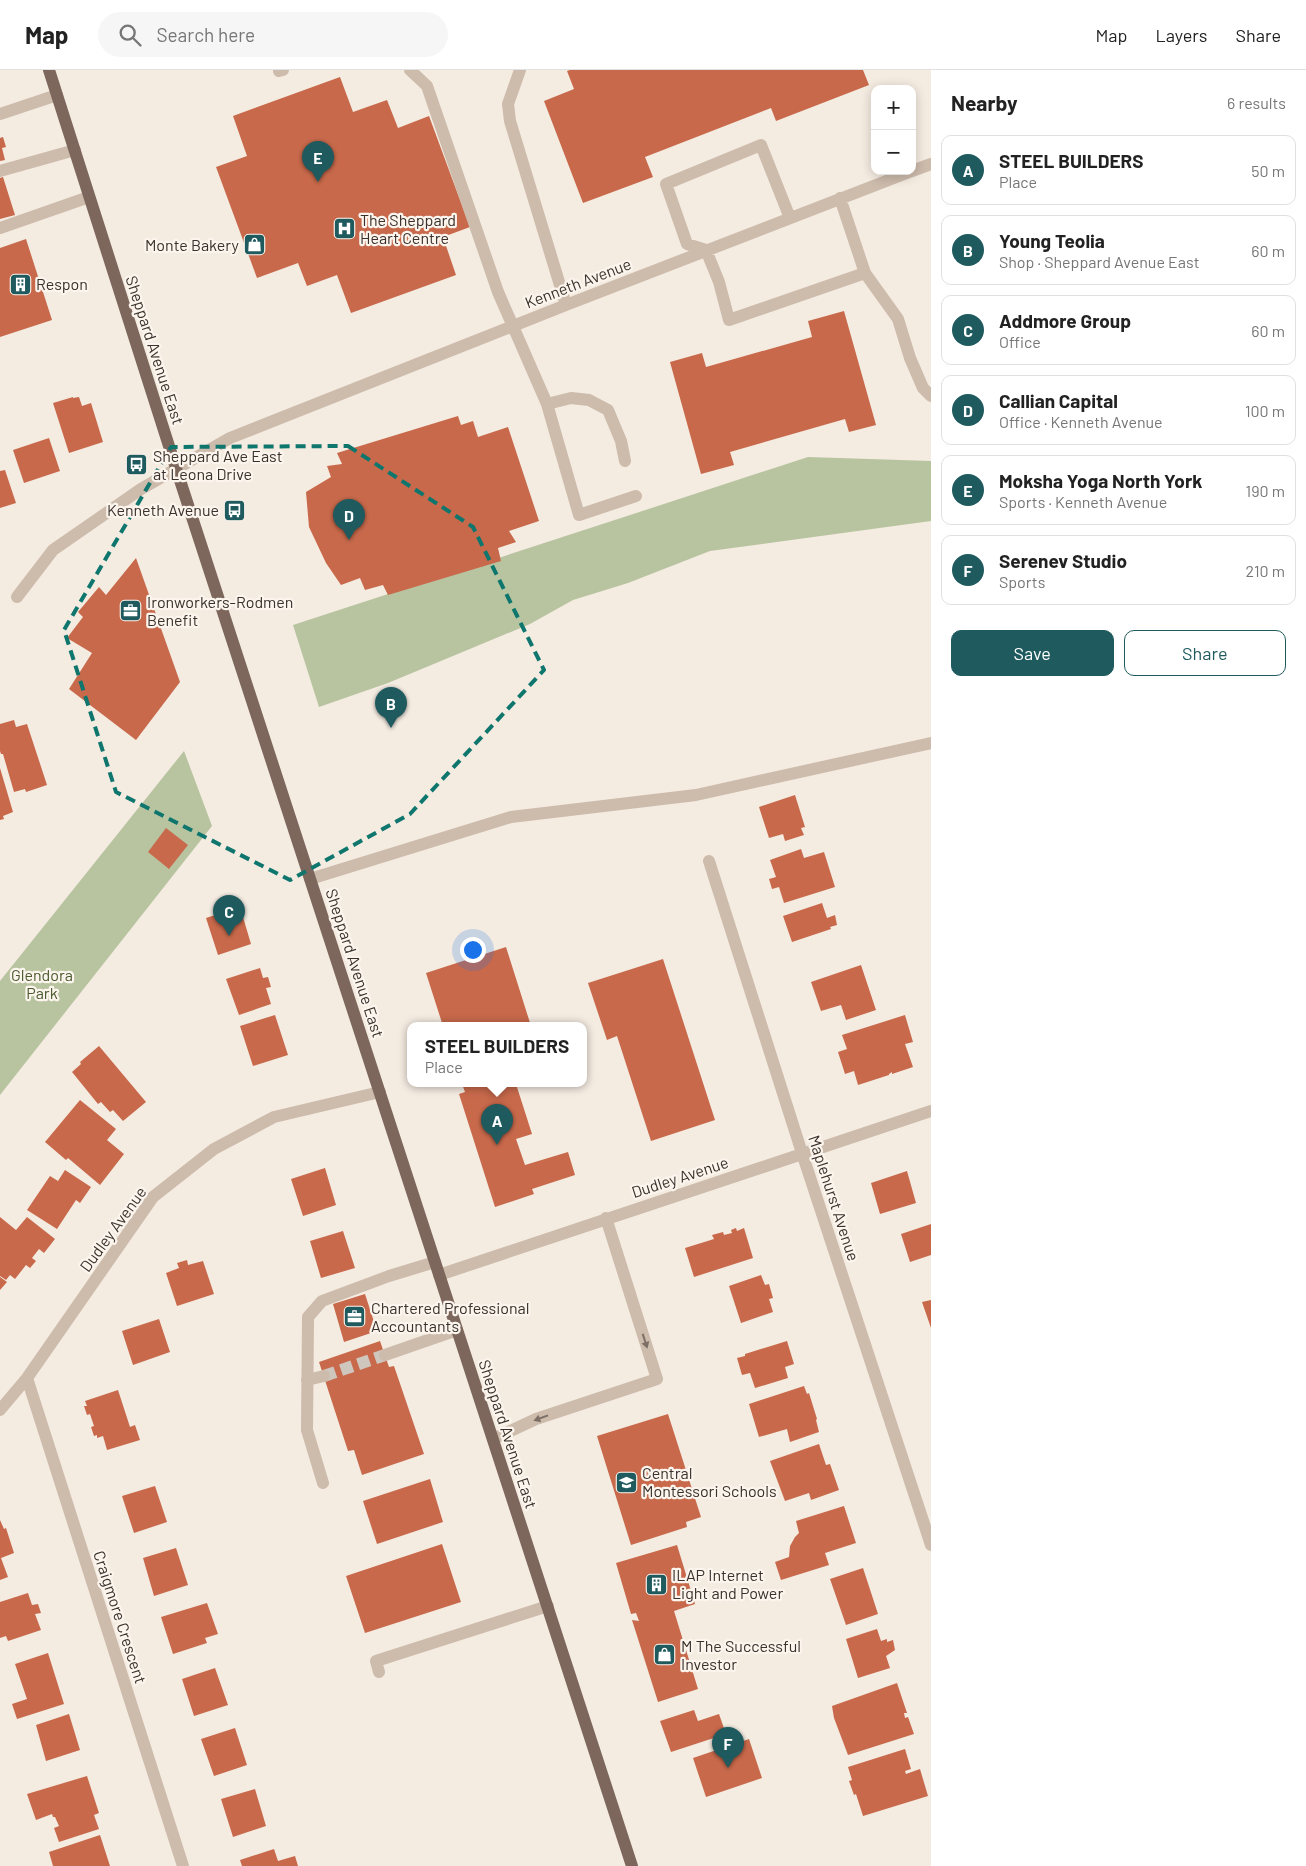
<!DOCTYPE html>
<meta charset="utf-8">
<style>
body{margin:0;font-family:Barlow,sans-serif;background:#f6f6f6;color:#222}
.controls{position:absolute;right:15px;top:15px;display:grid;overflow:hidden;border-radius:10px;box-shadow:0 2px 12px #0003}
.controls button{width:45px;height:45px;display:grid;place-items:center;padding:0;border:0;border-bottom:1px solid #e0e0e0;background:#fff;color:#222;font:25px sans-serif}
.you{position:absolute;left:472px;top:879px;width:18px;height:18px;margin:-12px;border:4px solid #fff;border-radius:50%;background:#1a73e8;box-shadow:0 0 0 8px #1a73e833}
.badge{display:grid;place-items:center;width:32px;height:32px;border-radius:50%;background:#1f5a5e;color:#fff;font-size:16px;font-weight:700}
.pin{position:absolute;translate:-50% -41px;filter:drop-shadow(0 1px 2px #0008)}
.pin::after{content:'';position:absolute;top:26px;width:18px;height:15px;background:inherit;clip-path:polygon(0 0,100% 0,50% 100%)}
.popup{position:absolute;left:407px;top:952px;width:180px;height:65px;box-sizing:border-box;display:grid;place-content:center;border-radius:10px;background:#fff;filter:drop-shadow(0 1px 4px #0005);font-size:16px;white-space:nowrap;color:#767676}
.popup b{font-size:19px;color:#222}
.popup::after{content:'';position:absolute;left:50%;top:100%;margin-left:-10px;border:10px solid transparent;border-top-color:#fff}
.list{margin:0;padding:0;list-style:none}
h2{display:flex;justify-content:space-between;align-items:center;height:65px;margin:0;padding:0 20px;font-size:21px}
h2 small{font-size:16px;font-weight:400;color:#767676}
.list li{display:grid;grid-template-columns:32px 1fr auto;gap:15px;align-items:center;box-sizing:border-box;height:70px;margin:0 10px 10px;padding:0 10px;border:1px solid #e0e0e0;border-radius:10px}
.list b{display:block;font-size:19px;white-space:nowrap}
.list p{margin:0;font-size:16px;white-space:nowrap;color:#767676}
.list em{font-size:16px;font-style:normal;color:#767676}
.actions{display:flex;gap:10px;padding:15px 20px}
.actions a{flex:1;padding:11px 0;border:1px solid #1f5a5e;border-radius:10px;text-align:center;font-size:18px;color:#1f5a5e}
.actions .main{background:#1f5a5e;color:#fff}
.icon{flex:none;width:28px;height:28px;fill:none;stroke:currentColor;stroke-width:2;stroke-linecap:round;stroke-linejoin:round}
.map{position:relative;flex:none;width:931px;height:1796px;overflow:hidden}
header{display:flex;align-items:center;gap:30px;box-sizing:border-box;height:70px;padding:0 25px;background:#fff;border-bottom:1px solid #e0e0e0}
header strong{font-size:24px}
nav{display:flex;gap:28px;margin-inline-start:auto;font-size:18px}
.search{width:350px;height:45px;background:#f6f6f6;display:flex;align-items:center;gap:12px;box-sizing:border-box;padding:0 18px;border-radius:28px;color:#767676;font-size:19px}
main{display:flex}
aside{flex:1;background:#fff}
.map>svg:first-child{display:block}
.green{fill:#b8c4a0}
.building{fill:#c8694b}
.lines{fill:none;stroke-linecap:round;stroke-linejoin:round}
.minor-tunnel{stroke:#cfc6bd;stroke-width:12;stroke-dasharray:12 6;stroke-linecap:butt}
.minor{stroke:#cdbbac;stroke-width:12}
.major{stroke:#7d675c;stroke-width:12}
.oneway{fill:#7d6f65}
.marked{fill:none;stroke:#0f766e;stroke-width:4;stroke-dasharray:10 6;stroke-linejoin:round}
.labels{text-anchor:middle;stroke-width:4.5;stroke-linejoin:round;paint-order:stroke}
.poi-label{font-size:16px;fill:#3b302b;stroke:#fbf5ee;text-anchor:start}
.street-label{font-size:16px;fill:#3b302b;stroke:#fbf5ee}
.park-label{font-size:16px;fill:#4a5a2e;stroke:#fbf5ee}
</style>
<header>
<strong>Map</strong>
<div class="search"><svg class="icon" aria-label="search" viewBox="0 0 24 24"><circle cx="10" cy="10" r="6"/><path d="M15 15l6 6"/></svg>Search here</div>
<nav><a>Map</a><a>Layers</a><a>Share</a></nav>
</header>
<main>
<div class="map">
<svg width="931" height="1796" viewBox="0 0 931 1796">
<rect width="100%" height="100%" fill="#f4ebe1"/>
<path class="green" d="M 808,387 L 931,391 L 931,451 L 710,481 L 628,513 L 573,530 L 530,554 L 388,613 L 319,637 L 293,555 Z
M 184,681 L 212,756 L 0,1025 L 0,911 Z"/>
<path class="building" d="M 570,0 L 863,0 L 869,15 L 776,51 L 771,38 L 645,87 L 653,107 L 583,133 L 544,31 L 574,19 L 567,1 Z
M 340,7 L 353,42 L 387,30 L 398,58 L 429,46 L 470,157 L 443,167 L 456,205 L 351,243 L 337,205 L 307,216 L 298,193 L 257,208 L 216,97 L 247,86 L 233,46 Z
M 3,67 L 6,77 L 2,78 L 5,90 L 0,91 L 0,68 Z
M 3,107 L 15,145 L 0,149 L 0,108 Z
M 26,169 L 52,250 L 0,267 L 0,178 Z
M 844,241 L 876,355 L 849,362 L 845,349 L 730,382 L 734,395 L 701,404 L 670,292 L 702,283 L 706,297 L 812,267 L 808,251 Z
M 73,327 L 73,328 L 79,327 L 82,336 L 91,333 L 103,372 L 69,383 L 53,333 Z
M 458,346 L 461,355 L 473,351 L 478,367 L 508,357 L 539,451 L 509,461 L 516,472 L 498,478 L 501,491 L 388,525 L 383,515 L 365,520 L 360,508 L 341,515 L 326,493 L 309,457 L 306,422 L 331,407 L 327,396 L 342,394 L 337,383 Z
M 49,368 L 60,401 L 24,413 L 13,380 Z
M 5,400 L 16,433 L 0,438 L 0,401 Z
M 136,488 L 180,612 L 136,670 L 69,619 L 92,583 L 67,568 L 83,547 L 78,542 L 99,517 L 106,525 Z
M 14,650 L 16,657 L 27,654 L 47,715 L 26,722 L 25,719 L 14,722 L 3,684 L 1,684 L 0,681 L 0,654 Z
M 0,698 L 13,742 L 3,746 L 4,749 L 0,750 Z
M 795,725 L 805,757 L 801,758 L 804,765 L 785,771 L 783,764 L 769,768 L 759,737 Z
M 166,758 L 188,775 L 169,799 L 148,782 Z
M 801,779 L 804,788 L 824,782 L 835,817 L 784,833 L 779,817 L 772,819 L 769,809 L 776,807 L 770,790 Z
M 822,833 L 827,848 L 835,845 L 837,855 L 830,857 L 831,859 L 792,872 L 783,846 Z
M 240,837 L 251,874 L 218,885 L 206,848 Z
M 506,877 L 531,956 L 443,956 L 426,903 Z
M 663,889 L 715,1050 L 651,1071 L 617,966 L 607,970 L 588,913 Z
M 861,895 L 876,940 L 846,950 L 841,935 L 821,941 L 811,912 Z
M 260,898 L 263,908 L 268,907 L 271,917 L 266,918 L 271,934 L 239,945 L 226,909 Z
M 275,945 L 288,985 L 253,996 L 240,956 Z
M 905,945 L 913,972 L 905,974 L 913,997 L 892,1004 L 892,1002 L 889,1004 L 889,1005 L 858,1015 L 854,1001 L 845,1004 L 838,982 L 847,979 L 842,965 Z
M 99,976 L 146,1032 L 123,1051 L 113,1040 L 110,1042 L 101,1032 L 98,1034 L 72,1002 L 81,994 L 80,992 Z
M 462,1014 L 516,1014 L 532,1064 L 516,1069 L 525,1095 L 568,1082 L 575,1105 L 532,1119 L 534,1124 L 495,1137 L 459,1024 L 465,1022 Z
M 80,1030 L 116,1059 L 107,1070 L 124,1084 L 100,1115 L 68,1088 L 66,1090 L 45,1072 Z
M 325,1098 L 336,1135 L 303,1146 L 291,1109 Z
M 65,1100 L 91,1117 L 80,1133 L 76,1130 L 57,1159 L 27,1140 L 50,1106 L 58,1111 Z
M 907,1101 L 916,1133 L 880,1144 L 871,1113 Z
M 0,1147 L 16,1160 L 27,1147 L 55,1169 L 44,1183 L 39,1179 L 32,1188 L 36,1191 L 30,1198 L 26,1195 L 15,1209 L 10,1205 L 6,1210 L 0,1206 Z
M 931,1154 L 931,1185 L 910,1192 L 901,1164 Z
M 736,1158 L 737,1161 L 744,1158 L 753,1188 L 694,1207 L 685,1178 L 714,1169 L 712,1165 L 723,1162 L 724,1165 L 732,1163 L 731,1160 Z
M 343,1161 L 355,1198 L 321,1208 L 310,1171 Z
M 187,1190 L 188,1195 L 203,1191 L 214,1224 L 177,1236 L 166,1203 L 179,1198 L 177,1193 Z
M 761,1205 L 765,1215 L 769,1214 L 773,1228 L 769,1229 L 773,1242 L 741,1253 L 729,1216 Z
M 0,1207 L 7,1212 L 0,1220 Z
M 365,1224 L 377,1261 L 344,1272 L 333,1234 Z
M 931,1230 L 931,1258 L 922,1232 Z
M 159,1249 L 170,1282 L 133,1295 L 122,1261 Z
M 380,1271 L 389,1297 L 394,1296 L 424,1384 L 362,1405 L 354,1380 L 348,1381 L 319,1292 Z
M 787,1271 L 794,1294 L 785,1297 L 788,1308 L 755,1318 L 750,1303 L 742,1305 L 737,1288 L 745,1286 L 745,1284 Z
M 804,1316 L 807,1324 L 809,1323 L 817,1349 L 816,1350 L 819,1362 L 790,1372 L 787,1359 L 759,1367 L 749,1334 Z
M 118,1320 L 130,1357 L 135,1355 L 140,1370 L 107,1380 L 103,1366 L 97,1368 L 97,1365 L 94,1366 L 91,1357 L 94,1356 L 90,1344 L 87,1345 L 84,1336 L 87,1336 L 85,1331 Z
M 668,1344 L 701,1447 L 686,1452 L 687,1457 L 631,1475 L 597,1366 Z
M 819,1374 L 826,1395 L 830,1394 L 839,1420 L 811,1430 L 809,1423 L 785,1431 L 770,1391 Z
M 430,1409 L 443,1452 L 377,1474 L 363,1431 Z
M 155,1416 L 167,1452 L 134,1463 L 122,1426 Z
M 844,1436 L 856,1473 L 825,1483 L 829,1495 L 781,1510 L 775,1492 L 789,1487 L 790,1476 L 795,1467 L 799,1463 L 796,1451 Z
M 0,1450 L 4,1459 L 6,1458 L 14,1483 L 1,1488 L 8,1507 L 0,1510 Z
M 442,1474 L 461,1532 L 365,1563 L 346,1506 Z
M 677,1475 L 695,1534 L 674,1541 L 698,1619 L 658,1632 L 632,1550 L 639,1551 L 636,1543 L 631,1544 L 616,1493 Z
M 176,1478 L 188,1515 L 154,1526 L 143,1488 Z
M 863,1498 L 878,1544 L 846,1555 L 830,1509 Z
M 28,1523 L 32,1535 L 38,1534 L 41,1543 L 35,1544 L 41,1560 L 8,1571 L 6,1566 L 0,1568 L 0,1532 Z
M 207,1533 L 218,1564 L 205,1568 L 207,1573 L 173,1584 L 161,1547 Z
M 877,1559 L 881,1571 L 887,1569 L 887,1572 L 893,1570 L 895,1580 L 886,1586 L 890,1598 L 858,1608 L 846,1569 Z
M 48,1583 L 64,1634 L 17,1649 L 12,1634 L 27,1629 L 15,1594 Z
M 215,1598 L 228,1635 L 194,1646 L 182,1609 Z
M 897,1613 L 907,1643 L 904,1643 L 905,1648 L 908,1647 L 914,1664 L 848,1685 L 834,1648 L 832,1636 Z
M 694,1640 L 698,1651 L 719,1644 L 726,1664 L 671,1682 L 660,1651 Z
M 69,1644 L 80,1680 L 46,1691 L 36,1655 Z
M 235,1658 L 247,1695 L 214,1706 L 201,1669 Z
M 749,1669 L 762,1708 L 706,1727 L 693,1688 Z
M 905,1679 L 911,1699 L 905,1701 L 906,1704 L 920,1699 L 928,1726 L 863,1746 L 856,1724 L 854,1725 L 849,1711 L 852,1710 L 848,1697 Z
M 87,1706 L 99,1743 L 94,1745 L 99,1759 L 59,1772 L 54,1758 L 59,1756 L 55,1747 L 53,1747 L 52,1744 L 36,1750 L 27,1724 Z
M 255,1719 L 266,1756 L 233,1767 L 221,1729 Z
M 100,1765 L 110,1796 L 53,1796 L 49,1782 Z
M 274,1779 L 278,1791 L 295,1786 L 298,1796 L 242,1796 L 240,1790 Z"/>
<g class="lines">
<path class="minor-tunnel" d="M 324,1306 L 385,1285"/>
<path class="minor" d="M 410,0 L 427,16 L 498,222 L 547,334 L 579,445 L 636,426
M 520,0 L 508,34 L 510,51 L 566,235
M 279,1 L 283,0
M 0,44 L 57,25
M 0,101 L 75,80
M 912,101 L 931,94
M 790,148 L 761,75 L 666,114 L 687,174 L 706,180 L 719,212 L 729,250 L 865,203 L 840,128
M 0,158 L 89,127
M 865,203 L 898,249 L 910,288 L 923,318 L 931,326
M 547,334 L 571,328 L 589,330 L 608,340 L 621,371 L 625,391
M 17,527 L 53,480 L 141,419 L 230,368 L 566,235 L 912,101
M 709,791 L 802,1083 L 931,1475
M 310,809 L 511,747 L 696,725 L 931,673
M 439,1205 L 931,1041
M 385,1285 L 457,1260
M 27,1308 L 183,1796
M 307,1310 L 324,1306
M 0,1340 L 27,1308 L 153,1127 L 214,1079 L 274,1047 L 380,1022
M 493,1369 L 536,1349 L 657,1309 L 606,1148
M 323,1413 L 307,1360 L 308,1247 L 322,1231 L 389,1206 L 435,1192
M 379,1602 L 376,1591 L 548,1536"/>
<path class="major" d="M 49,0 L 176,398 L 632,1796"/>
</g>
<defs><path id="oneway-solid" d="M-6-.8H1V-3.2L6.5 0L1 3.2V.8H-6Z" transform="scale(1.25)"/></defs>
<g class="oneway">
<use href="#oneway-solid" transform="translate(645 1271) rotate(72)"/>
<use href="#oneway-solid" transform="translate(541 1348) rotate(160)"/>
</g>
<path class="marked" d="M 348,376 L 473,457 L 544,600 L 410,744 L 290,810 L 116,722 L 64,560 L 171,377 Z"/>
<defs>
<symbol id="hospital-square" viewBox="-11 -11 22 22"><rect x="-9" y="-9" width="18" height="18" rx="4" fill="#1f5a5e" stroke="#fbf5ee"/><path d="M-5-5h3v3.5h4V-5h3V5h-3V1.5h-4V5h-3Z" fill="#fff"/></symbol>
<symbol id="shop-square" viewBox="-11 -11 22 22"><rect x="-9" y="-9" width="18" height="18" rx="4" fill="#1f5a5e" stroke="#fbf5ee"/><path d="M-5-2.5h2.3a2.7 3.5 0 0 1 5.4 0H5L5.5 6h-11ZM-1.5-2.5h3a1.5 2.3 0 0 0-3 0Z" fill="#fff"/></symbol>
<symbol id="building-square" viewBox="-11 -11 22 22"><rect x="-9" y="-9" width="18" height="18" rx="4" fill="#1f5a5e" stroke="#fbf5ee"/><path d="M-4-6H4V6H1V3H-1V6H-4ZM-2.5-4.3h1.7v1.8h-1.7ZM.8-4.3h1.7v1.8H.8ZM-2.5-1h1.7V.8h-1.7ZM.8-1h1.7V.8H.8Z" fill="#fff"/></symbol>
<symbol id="bus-square" viewBox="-11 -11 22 22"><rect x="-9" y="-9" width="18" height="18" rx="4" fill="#1f5a5e" stroke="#fbf5ee"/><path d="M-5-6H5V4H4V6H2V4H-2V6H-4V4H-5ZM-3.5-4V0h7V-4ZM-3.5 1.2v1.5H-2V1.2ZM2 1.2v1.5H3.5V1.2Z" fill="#fff"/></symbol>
<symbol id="office-square" viewBox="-11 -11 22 22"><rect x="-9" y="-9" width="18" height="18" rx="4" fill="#1f5a5e" stroke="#fbf5ee"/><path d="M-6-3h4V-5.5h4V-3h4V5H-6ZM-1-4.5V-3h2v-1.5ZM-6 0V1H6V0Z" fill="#fff"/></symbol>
<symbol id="school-square" viewBox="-11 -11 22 22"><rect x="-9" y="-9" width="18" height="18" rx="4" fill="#1f5a5e" stroke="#fbf5ee"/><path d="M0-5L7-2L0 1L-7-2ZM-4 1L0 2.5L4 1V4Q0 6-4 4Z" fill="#fff"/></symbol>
</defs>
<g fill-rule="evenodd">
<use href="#hospital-square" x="332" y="146" width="25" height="25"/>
<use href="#shop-square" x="242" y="162" width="25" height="25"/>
<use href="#building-square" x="8" y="202" width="25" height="25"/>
<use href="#bus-square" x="124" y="382" width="25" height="25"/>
<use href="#bus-square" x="222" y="428" width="25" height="25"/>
<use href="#office-square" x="118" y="528" width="25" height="25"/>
<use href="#office-square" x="342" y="1234" width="25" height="25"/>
<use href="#school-square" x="614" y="1400" width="25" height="25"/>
<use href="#building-square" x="644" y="1502" width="25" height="25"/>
<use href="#shop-square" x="652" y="1572" width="25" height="25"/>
</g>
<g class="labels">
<g class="poi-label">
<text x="360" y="156">The Sheppard<tspan x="360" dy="18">Heart Centre</tspan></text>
<text x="239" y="181" text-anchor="end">Monte Bakery</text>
<text x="36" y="220">Respon</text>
<text x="153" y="392">Sheppard Ave East<tspan x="153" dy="18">at Leona Drive</tspan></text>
<text x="219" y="446" text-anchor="end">Kenneth Avenue</text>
<text x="147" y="538">Ironworkers-Rodmen<tspan x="147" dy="18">Benefit</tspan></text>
<text x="371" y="1244">Chartered Professional<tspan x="371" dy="18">Accountants</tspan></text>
<text x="642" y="1409">Central<tspan x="642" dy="18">Montessori Schools</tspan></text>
<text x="672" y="1511">ILAP Internet<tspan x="672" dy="18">Light and Power</tspan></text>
<text x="681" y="1582">M The Successful<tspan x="681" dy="18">Investor</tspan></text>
</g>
<g class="street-label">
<text transform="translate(578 213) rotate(-21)" y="6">Kenneth Avenue</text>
<text transform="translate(155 280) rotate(72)" y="6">Sheppard Avenue East</text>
<text transform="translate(355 893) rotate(72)" y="6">Sheppard Avenue East</text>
<text transform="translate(680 1107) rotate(-18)" y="6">Dudley Avenue</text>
<text transform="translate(834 1128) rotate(72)" y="6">Maplehurst Avenue</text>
<text transform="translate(113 1159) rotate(-54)" y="6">Dudley Avenue</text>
<text transform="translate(508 1364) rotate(72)" y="6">Sheppard Avenue East</text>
<text transform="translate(120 1547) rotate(72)" y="6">Craigmore Crescent</text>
</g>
<g class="park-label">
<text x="42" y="911">Glendora<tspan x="42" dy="18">Park</tspan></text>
</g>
</g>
</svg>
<div class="controls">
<button>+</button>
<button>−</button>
</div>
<div class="you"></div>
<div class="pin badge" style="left:497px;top:1075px">A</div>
<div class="popup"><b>STEEL BUILDERS</b>Place</div>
<div class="pin badge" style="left:391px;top:658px">B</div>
<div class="pin badge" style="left:229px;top:866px">C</div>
<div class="pin badge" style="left:349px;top:470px">D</div>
<div class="pin badge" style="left:318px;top:112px">E</div>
<div class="pin badge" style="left:728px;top:1698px">F</div>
</div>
<aside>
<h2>Nearby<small>6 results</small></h2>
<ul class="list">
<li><span class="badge">A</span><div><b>STEEL BUILDERS</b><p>Place</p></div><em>50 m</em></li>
<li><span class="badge">B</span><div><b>Young Teolia</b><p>Shop · Sheppard Avenue East</p></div><em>60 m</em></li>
<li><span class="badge">C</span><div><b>Addmore Group</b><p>Office</p></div><em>60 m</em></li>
<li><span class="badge">D</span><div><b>Callian Capital</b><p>Office · Kenneth Avenue</p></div><em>100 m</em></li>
<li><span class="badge">E</span><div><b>Moksha Yoga North York</b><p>Sports · Kenneth Avenue</p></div><em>190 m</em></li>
<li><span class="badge">F</span><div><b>Serenev Studio</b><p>Sports</p></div><em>210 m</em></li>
</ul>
<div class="actions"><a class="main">Save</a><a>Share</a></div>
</aside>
</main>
